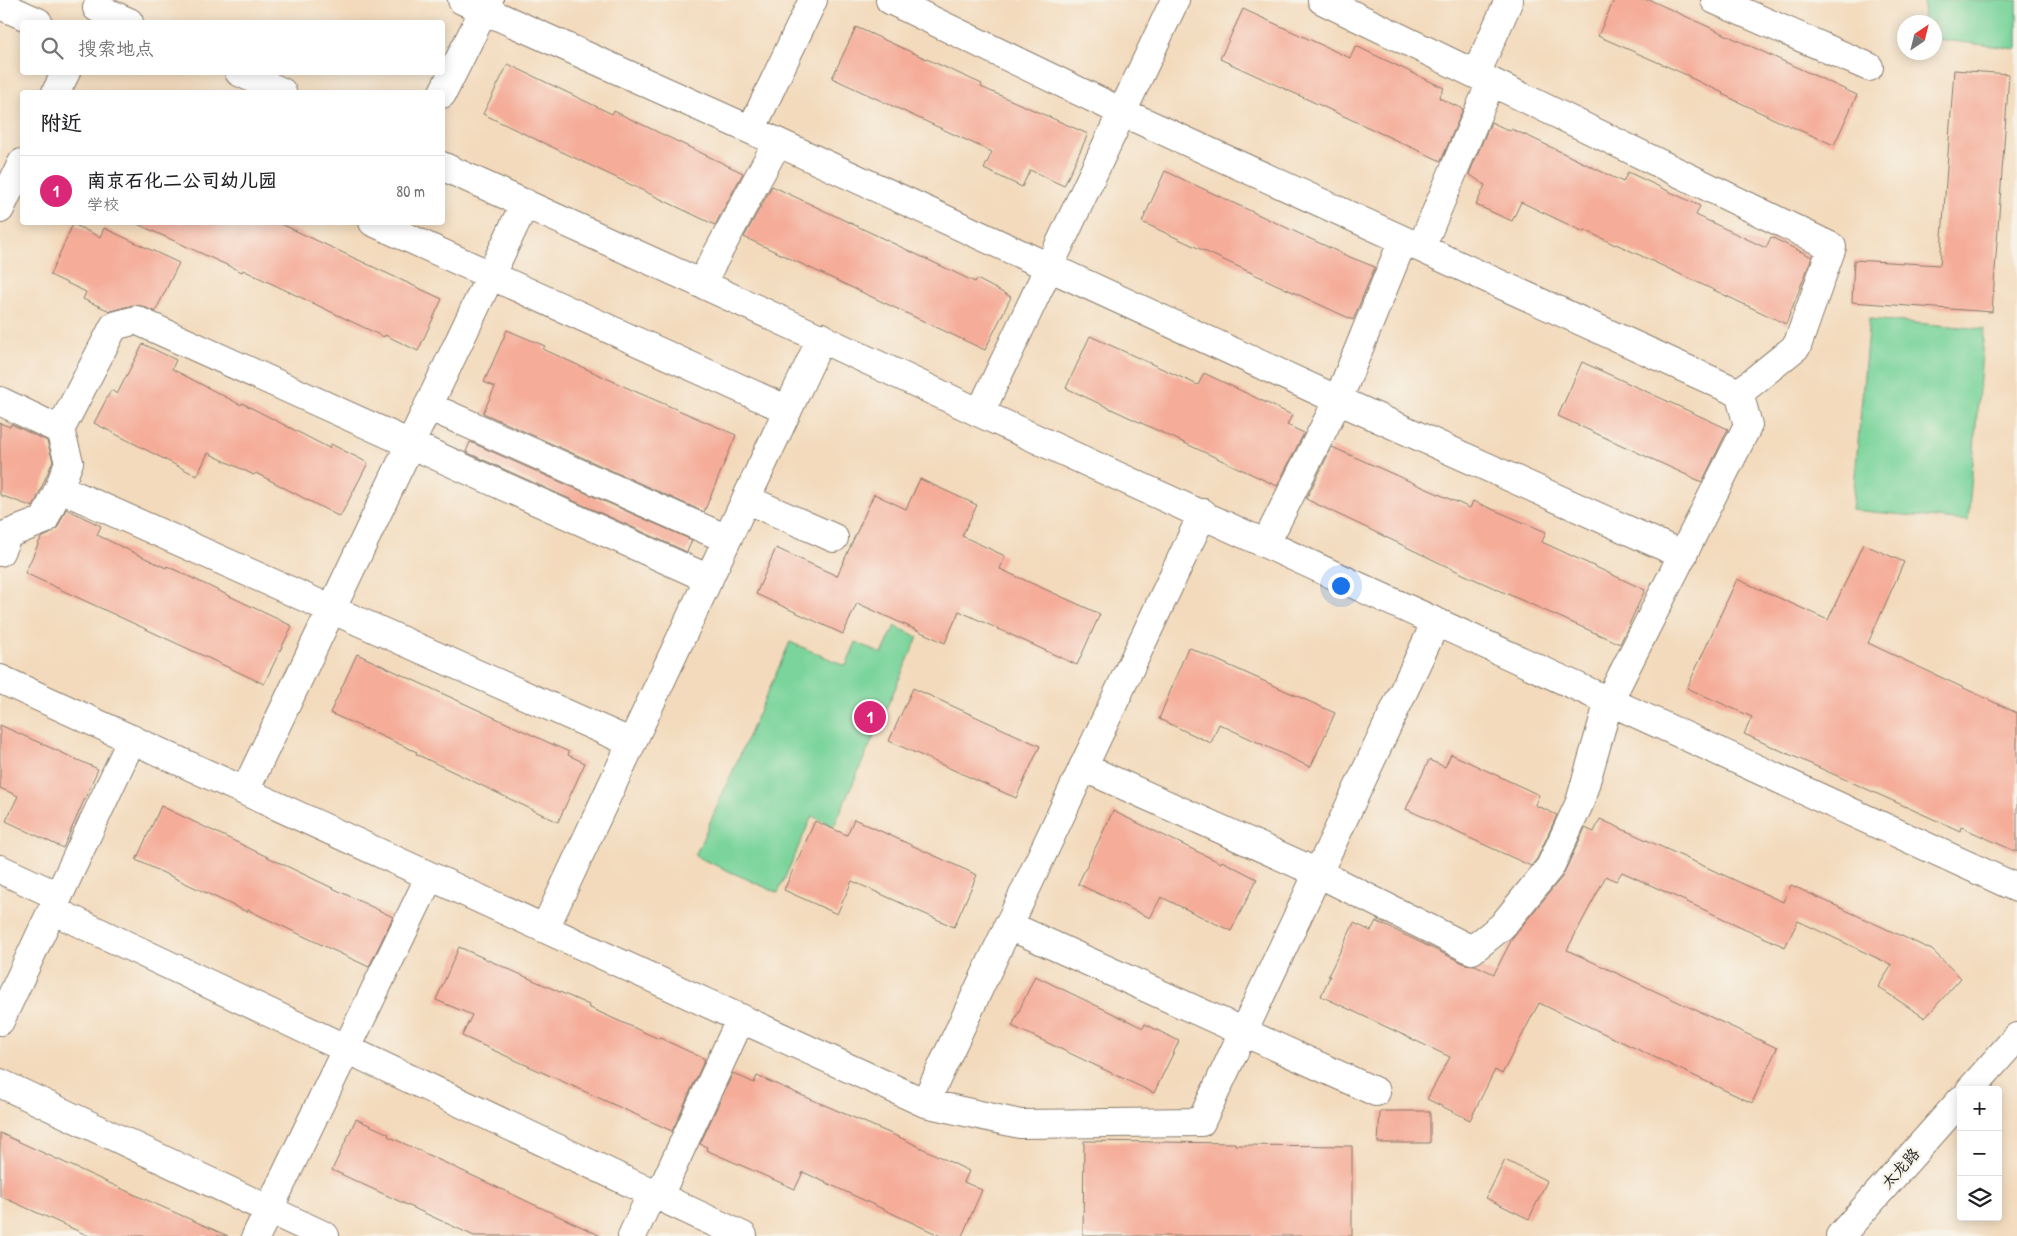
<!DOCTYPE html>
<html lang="zh">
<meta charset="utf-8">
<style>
body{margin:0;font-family:"Patrick Hand","LXGW WenKai TC",sans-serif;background:#f6f6f6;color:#202124}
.controls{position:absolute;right:15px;bottom:15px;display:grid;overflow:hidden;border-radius:5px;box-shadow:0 2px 12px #0003}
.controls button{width:45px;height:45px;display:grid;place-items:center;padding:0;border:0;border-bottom:1px solid #e0e0e0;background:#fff;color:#202124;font:25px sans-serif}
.compass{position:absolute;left:1897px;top:15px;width:45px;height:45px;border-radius:50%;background:#fff;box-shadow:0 2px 12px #0003;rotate:35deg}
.you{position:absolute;left:1340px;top:585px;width:18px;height:18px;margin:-12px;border:4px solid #fff;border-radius:50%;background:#1a73e8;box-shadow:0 0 0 8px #1a73e833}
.badge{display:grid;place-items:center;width:32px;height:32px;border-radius:50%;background:#db2777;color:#fff;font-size:16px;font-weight:700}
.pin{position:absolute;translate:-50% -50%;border:2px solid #fff;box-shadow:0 1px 5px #0006}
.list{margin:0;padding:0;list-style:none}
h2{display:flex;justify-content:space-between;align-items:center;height:65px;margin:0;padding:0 20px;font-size:21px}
h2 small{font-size:16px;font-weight:400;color:#757577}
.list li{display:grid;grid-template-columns:32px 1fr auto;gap:15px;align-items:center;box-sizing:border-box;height:70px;padding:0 20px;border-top:1px solid #e0e0e0}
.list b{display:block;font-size:19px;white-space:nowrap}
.list p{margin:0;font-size:16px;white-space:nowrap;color:#757577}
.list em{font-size:16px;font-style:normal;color:#757577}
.icon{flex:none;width:28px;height:28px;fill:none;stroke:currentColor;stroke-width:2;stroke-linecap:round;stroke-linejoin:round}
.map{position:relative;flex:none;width:2017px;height:1236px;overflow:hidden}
.search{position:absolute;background:#fff;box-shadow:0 2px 12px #0003;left:20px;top:20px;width:425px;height:55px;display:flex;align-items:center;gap:12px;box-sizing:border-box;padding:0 18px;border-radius:5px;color:#757577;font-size:19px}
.panel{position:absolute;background:#fff;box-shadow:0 2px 12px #0003;left:20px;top:90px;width:425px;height:135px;border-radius:5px}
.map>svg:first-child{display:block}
.green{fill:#7ad49b;stroke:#4b785c}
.building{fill:#f5ad9a}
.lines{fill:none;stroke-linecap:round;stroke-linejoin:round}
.minor-casing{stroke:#887b6c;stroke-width:30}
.minor{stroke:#fff;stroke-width:28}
.labels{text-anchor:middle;stroke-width:5;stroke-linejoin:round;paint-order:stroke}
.street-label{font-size:16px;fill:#1c1c1c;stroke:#f7f3e8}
</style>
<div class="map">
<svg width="2017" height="1236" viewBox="0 0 2017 1236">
<rect width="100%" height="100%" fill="#f7f3e8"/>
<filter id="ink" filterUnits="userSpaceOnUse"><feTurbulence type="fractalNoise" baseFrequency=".02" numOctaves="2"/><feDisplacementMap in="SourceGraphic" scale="10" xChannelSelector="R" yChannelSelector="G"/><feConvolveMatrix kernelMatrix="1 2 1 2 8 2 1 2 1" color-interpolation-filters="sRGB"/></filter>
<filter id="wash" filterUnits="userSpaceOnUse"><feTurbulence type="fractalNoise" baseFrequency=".0096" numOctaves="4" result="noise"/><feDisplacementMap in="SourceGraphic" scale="20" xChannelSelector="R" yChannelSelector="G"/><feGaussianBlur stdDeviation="1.12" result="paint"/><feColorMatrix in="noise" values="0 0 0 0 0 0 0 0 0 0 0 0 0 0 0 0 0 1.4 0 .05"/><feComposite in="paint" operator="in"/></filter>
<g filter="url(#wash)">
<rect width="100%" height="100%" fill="#f3dabc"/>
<path class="green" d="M 1924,0 L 2017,0 L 2017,49 L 1935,39 L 1934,22 L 1923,22 Z
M 1869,319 L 1984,329 L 1968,521 L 1852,510 Z
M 895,626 L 918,637 L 834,826 L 812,816 L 778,893 L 695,856 L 790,642 L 846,666 L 856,642 L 882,654 Z"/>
<g id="blocks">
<path class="building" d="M 1614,0 L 1650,0 L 1857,95 L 1834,145 L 1776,120 L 1722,94 L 1723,93 L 1689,77 L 1689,76 L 1598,36 Z
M 1243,9 L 1350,58 L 1356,46 L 1444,88 L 1439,98 L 1463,109 L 1441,161 L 1220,59 Z
M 856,27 L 982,84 L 981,87 L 1088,134 L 1064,186 L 1030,170 L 1022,187 L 984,169 L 992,152 L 832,78 Z
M 508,64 L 612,114 L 614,111 L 743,173 L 715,225 L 483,114 Z
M 1954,70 L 2009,74 L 1992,312 L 1852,302 L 1854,260 L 1940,265 Z
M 1491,122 L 1510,131 L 1511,129 L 1530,137 L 1623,182 L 1628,172 L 1700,206 L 1696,215 L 1766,248 L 1771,237 L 1812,257 L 1786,324 L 1616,244 L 1615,245 L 1585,230 L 1584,232 L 1521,202 L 1512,221 L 1476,205 L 1485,185 L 1469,174 Z
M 1165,171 L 1345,255 L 1375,267 L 1353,320 L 1142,222 Z
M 772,186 L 975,282 L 977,279 L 1011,297 L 985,350 L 744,237 Z
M 133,222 L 277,222 L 442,299 L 418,351 L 385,335 L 384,337 L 243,270 L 242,272 Z
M 73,224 L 100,237 L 104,228 L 179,263 L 155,312 L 142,306 L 133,305 L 110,311 L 83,299 L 86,292 L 50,275 Z
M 507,330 L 545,346 L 543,349 L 632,390 L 736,435 L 704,512 L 483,413 L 495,387 L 484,382 Z
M 1090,336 L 1198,385 L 1204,373 L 1292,415 L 1287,425 L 1304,433 L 1277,486 L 1066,388 Z
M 143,344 L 176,360 L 172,369 L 241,405 L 242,403 L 329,448 L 331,444 L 368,463 L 340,517 L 256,473 L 254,475 L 208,453 L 197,476 L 94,423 L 111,390 L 117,394 Z
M 1582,362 L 1728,429 L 1702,482 L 1558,416 Z
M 0,423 L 10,427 L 11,424 L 47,441 L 53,461 L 33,507 L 0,495 Z
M 470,442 L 692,540 L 687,552 L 466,452 Z
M 1332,447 L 1470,508 L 1473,501 L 1546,532 L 1542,542 L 1645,590 L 1620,644 L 1465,575 L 1306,499 Z
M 920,479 L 977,505 L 962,536 L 1005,556 L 1000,569 L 1100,614 L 1077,665 L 959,611 L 945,643 L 857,603 L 843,634 L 756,594 L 776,548 L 837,576 L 874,494 L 906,509 Z
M 66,509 L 101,526 L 97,535 L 166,568 L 167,566 L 292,626 L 264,684 L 25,573 L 41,538 L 50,534 L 58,527 Z
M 1863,544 L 1904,562 L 1868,643 L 2017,713 L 2017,852 L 1961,827 L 1960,831 L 1744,734 L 1752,717 L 1687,688 L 1737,579 L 1828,620 Z
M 1188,647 L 1335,713 L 1312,764 L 1310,767 L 1219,724 L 1211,743 L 1159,719 Z
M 357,654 L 569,752 L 568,755 L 585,763 L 558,822 L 416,754 L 417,752 L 330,713 Z
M 913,688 L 1040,746 L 1016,798 L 889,741 Z
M 0,725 L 98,769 L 63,848 L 6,821 L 18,796 L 0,788 Z
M 1451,754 L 1539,795 L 1535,805 L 1557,815 L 1537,859 L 1531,866 L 1406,809 L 1429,760 L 1445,767 Z
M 161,806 L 393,917 L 369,967 L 248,910 L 247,912 L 136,860 Z
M 1113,811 L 1221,863 L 1222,861 L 1257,879 L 1231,931 L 1161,897 L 1150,918 L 1078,884 Z
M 854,819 L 977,875 L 954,927 L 852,881 L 837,914 L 784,890 L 815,821 L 847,835 Z
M 1600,819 L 1783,902 L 1791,885 L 1932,950 L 1961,978 L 1925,1018 L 1878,987 L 1892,965 L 1798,921 L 1785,947 L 1622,872 L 1616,881 L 1606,876 L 1567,950 L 1777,1048 L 1752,1103 L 1539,1003 L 1502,1074 L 1495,1070 L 1470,1120 L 1427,1099 L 1450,1057 L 1321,996 L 1330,976 L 1328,976 L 1354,923 L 1371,931 L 1376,921 L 1465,964 L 1475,965 L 1494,974 L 1513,937 L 1562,877 L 1585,828 L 1594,832 Z
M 459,947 L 589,1005 L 588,1007 L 659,1039 L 660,1038 L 705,1059 L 672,1131 L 462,1036 L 472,1015 L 436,1000 Z
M 1035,976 L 1143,1028 L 1145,1024 L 1179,1041 L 1154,1093 L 1012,1026 Z
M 733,1073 L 754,1083 L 757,1076 L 901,1138 L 969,1171 L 964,1182 L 982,1190 L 962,1236 L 941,1236 L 803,1172 L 795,1189 L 706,1150 L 707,1147 L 700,1144 Z
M 1380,1111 L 1430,1111 L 1430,1143 L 1378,1143 Z
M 356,1119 L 389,1134 L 388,1136 L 601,1236 L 474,1236 L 332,1170 Z
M 0,1133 L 133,1194 L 228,1236 L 89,1236 L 0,1196 Z
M 1084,1141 L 1235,1143 L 1235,1145 L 1352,1146 L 1352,1236 L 1083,1236 Z
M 1505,1160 L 1547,1181 L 1529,1219 L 1486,1198 Z"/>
</g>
</g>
<g filter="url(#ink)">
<use href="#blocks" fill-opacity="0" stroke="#887b6c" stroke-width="1"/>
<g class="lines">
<defs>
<path id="minor" d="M 462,0 L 751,130 L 1338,400 L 1683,555
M 890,0 L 1122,112 L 1739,393
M 1715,0 L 1869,67
M 0,5 L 38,22
M 97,8 L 129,22
M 239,72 L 282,92
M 1476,74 L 1509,0
M 56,92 L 66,72
M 442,94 L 489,0
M 751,130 L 813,0
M 442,166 C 622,248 802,328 980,413 L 2017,888
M 0,209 L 22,163
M 373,222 L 788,410
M 1421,248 L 1491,82
M 701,284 L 777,143
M 0,401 L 60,430 L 114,326 L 136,320 L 709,579
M 428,406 L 727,539
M 980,413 L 1175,0
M 59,488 L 632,743
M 746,499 L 834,538
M 1266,543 L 1338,400 L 1403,240
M 0,552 L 8,534 L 44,520 L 59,488 L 69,462 L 60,430
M 0,679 L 925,1103 L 1020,1124 L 1201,1122 L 1436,622
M 1083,767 L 1318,873 L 1472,950 L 1502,926 L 1550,867 L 1580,802 L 1609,701 L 1748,425 L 1739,393 L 1797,346 L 1832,247 L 1322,0
M 245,791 L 525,203
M 0,869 L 58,896
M 52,910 L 743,1236
M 1008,925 L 1376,1092
M 545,928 L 822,337
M 0,1021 L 132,739
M 0,1083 L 325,1236
M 1970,1090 L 2017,1037
M 925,1103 L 1203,513
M 659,1196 L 741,1018
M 256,1236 L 430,876
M 632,1236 L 652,1193
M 1840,1236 L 1961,1100"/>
</defs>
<use href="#minor" class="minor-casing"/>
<use href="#minor" class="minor"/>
</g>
</g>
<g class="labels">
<g class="street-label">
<text transform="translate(1900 1168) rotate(-48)" y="6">太龙路</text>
</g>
</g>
</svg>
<div class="controls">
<button>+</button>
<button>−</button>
<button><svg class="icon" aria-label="layers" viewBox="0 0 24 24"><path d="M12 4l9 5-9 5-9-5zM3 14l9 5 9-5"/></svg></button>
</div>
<svg class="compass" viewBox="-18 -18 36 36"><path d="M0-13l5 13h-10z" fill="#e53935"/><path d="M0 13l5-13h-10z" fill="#757577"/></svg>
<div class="you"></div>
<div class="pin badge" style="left:870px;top:717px">1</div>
<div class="search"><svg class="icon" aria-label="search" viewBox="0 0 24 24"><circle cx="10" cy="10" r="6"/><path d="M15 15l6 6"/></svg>搜索地点</div>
<section class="panel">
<h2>附近<small></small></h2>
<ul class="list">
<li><span class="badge">1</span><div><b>南京石化二公司幼儿园</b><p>学校</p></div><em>80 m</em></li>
</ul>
</section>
</div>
